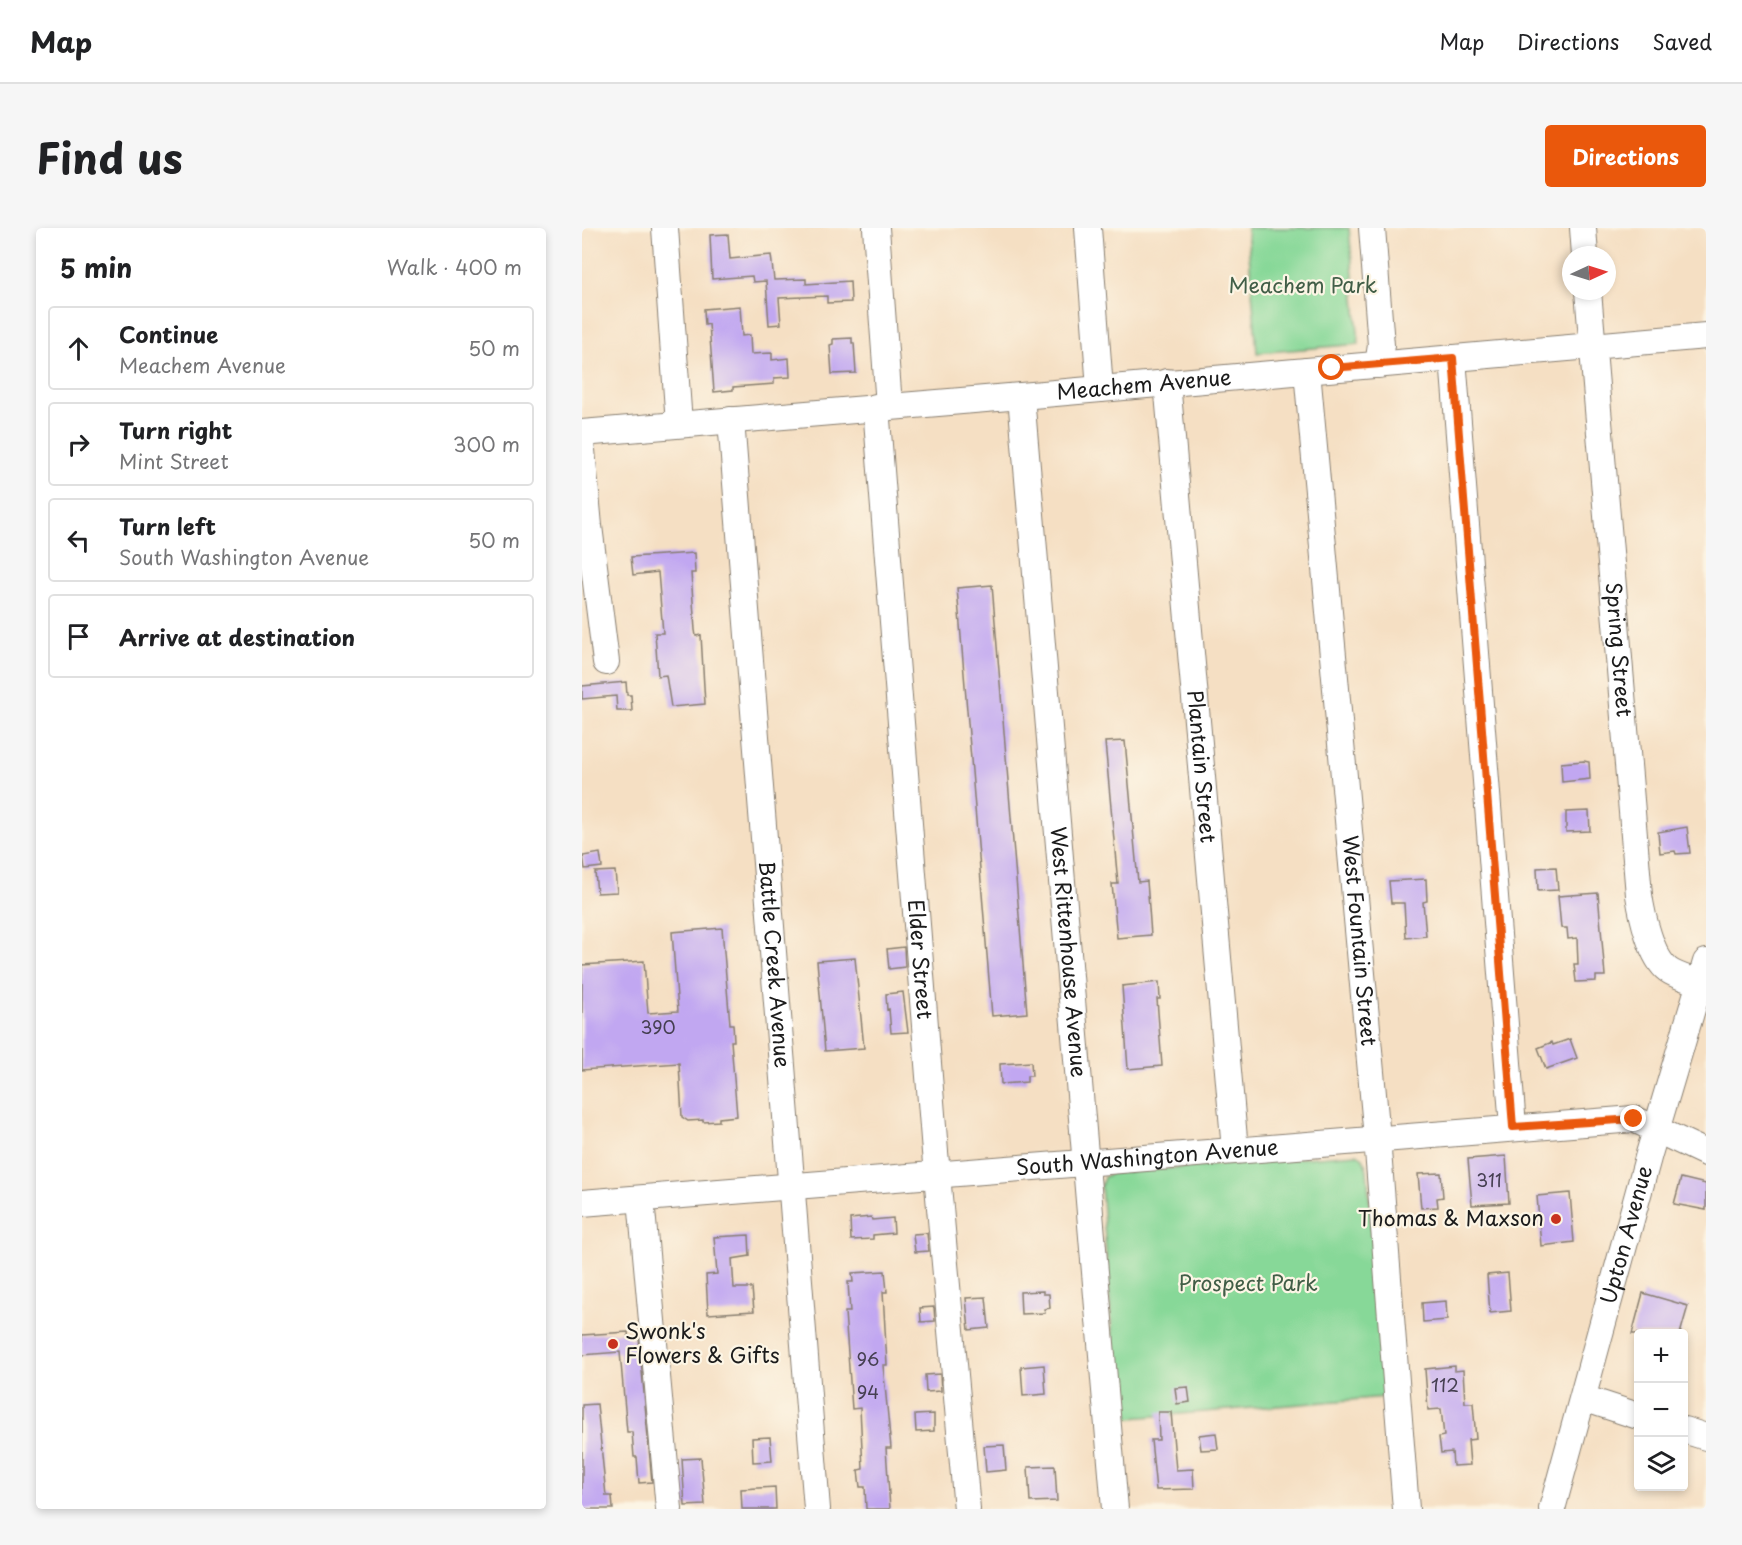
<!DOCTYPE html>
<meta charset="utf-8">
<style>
body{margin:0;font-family:"Playpen Sans",sans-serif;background:#f6f6f6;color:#202124}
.controls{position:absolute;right:18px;bottom:18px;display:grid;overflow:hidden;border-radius:6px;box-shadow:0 3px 9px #0003}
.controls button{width:54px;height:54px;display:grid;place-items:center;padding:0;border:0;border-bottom:2px solid #e0e0e0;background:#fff;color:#202124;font:30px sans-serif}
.compass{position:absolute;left:980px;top:18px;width:54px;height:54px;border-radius:50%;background:#fff;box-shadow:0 3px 9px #0003;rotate:86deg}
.stop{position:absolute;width:18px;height:18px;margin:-14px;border:4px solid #ea580c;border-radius:50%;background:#fff}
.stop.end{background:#ea580c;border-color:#fff;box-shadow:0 2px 6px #0008}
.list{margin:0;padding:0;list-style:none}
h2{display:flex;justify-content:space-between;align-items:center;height:78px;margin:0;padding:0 24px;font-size:26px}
h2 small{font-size:20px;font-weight:400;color:#757577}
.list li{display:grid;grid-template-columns:39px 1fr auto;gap:18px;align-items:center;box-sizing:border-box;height:84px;margin:0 12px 12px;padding:0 12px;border:2px solid #e0e0e0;border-radius:6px}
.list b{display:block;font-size:22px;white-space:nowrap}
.list p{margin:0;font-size:20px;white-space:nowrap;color:#757577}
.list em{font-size:20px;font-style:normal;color:#757577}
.icon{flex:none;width:33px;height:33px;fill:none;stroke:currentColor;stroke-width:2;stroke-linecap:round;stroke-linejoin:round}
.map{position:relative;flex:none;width:1124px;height:1281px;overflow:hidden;border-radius:6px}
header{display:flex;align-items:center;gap:36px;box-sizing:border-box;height:84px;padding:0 30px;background:#fff;border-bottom:2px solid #e0e0e0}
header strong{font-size:28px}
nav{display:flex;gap:33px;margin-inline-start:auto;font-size:21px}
.intro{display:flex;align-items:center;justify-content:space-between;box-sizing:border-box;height:144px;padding:0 36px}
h1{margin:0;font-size:42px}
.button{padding:15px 27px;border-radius:6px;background:#ea580c;color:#fff;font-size:21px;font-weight:700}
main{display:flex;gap:36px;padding:0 36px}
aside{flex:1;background:#fff;border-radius:6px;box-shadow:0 3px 9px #0003}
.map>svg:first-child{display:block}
.green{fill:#87d898;stroke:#527a5a;stroke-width:1.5}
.building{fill:#c1a7f1}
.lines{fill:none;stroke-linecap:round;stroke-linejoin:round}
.minor-casing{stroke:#887e70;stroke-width:28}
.minor{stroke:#fff;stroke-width:26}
.route{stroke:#ea580c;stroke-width:8}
.poi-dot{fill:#c8321e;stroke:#fcf5e5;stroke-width:2}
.labels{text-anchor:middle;stroke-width:4.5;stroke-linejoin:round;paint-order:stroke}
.number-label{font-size:18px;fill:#453f51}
.park-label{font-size:21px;fill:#415e47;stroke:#fcf5e5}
.street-label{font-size:21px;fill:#1c1c1c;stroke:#fcf5e5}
.poi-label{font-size:21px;fill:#1c1c1c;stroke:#fcf5e5;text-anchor:end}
</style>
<header>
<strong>Map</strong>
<nav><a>Map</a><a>Directions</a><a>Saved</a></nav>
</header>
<div class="intro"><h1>Find us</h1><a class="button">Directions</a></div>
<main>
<aside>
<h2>5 min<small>Walk · 400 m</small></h2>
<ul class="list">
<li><svg class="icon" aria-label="ahead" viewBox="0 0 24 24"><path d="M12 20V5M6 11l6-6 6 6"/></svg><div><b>Continue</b><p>Meachem Avenue</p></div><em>50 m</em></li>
<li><svg class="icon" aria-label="right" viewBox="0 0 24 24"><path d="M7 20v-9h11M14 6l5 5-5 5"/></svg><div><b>Turn right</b><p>Mint Street</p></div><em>300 m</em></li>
<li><svg class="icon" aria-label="left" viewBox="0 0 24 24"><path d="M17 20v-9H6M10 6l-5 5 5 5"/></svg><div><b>Turn left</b><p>South Washington Avenue</p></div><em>50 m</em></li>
<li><svg class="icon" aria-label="arrive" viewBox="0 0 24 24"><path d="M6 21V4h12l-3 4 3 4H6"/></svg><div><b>Arrive at destination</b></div></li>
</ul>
</aside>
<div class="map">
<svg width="1124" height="1281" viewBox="0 0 1124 1281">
<rect width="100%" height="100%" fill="#fcf5e5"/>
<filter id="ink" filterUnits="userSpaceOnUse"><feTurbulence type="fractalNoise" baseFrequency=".0167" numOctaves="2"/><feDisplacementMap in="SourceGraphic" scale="12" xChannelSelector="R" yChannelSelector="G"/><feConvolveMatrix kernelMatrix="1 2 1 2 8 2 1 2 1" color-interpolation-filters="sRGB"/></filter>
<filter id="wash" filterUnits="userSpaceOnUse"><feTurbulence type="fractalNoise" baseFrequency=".008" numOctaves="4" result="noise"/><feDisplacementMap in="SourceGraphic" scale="24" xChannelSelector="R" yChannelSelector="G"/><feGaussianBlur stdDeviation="1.35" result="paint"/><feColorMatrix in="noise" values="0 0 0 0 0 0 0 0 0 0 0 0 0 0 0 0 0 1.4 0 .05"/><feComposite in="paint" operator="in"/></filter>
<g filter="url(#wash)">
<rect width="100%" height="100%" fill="#f5dfc3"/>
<path class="green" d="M 665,0 L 767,0 L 777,116 L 675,125 Z
M 775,926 L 781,930 L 785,942 L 803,1169 L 537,1191 L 519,958 L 522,949 L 530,945 Z"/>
<g id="blocks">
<path class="building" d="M 146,6 L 148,31 L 189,27 L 192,52 L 224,51 L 224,56 L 268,53 L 269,74 L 245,75 L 245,68 L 197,70 L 199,96 L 187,97 L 184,53 L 171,54 L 170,48 L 130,51 L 128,7 Z
M 158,78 L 160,108 L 168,107 L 169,126 L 190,125 L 190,132 L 207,130 L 208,149 L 192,150 L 192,156 L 151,159 L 151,162 L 132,164 L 127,96 L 123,97 L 122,81 Z
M 270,110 L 270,115 L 272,115 L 274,145 L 250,146 L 248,117 L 251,116 L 251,111 Z
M 112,325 L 113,345 L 109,345 L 113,402 L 114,408 L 119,407 L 123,476 L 89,479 L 84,447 L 76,448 L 73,405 L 81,405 L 76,344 L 51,347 L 49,329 Z
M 410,357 L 445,785 L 410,788 L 375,360 Z
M 44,454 L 45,467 L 49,467 L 50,483 L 35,483 L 34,468 L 0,471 L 0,458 Z
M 543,513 L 556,654 L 565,653 L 569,707 L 535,710 L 530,656 L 536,656 L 523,514 Z
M 1002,533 L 1007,534 L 1008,551 L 980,554 L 979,535 Z
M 1007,583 L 1008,603 L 984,604 L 984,584 Z
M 1105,599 L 1108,625 L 1094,626 L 1093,623 L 1078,625 L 1076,604 Z
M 18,625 L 20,639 L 3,641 L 1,628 Z
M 974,639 L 976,662 L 956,663 L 955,640 Z
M 33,643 L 35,664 L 15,665 L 13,644 Z
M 844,651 L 845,673 L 841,674 L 844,708 L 824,710 L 822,675 L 809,675 L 807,653 Z
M 1016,665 L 1023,748 L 1014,748 L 1014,753 L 994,754 L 992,736 L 996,736 L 995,710 L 986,711 L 985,700 L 979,700 L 976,668 Z
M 140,700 L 148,796 L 151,796 L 152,813 L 149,813 L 155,888 L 137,890 L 137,893 L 121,894 L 121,892 L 106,893 L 100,889 L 97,835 L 0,842 L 0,737 L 62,733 L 66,785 L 96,783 L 90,704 Z
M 322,719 L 323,739 L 307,741 L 305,721 Z
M 273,730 L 282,820 L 243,823 L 235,733 Z
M 577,754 L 578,771 L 575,771 L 580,838 L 546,841 L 540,758 Z
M 321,764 L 326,804 L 309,805 L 307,781 L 305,782 L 304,766 Z
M 988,811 L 995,830 L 964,841 L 956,820 L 970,814 L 971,817 Z
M 449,834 L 450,848 L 445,848 L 445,854 L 419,856 L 418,836 Z
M 924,928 L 927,975 L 890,977 L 886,931 Z
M 859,945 L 861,969 L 855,970 L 856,979 L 839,980 L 836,946 Z
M 1099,950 L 1124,956 L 1124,982 L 1092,976 Z
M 988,965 L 992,1014 L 959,1018 L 955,968 Z
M 289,989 L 290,992 L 311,990 L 312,1005 L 291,1007 L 291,1011 L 269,1012 L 268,991 Z
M 345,1005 L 347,1023 L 333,1024 L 331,1006 Z
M 167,1007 L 168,1028 L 150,1031 L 152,1060 L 170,1060 L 172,1083 L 126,1086 L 124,1047 L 135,1046 L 132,1009 Z
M 303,1043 L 305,1064 L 301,1064 L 305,1137 L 301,1137 L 309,1220 L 304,1220 L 308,1281 L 284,1281 L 283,1259 L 278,1259 L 276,1242 L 281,1241 L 278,1180 L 270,1181 L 263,1084 L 268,1084 L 266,1054 L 271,1054 L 270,1045 Z
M 926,1045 L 929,1083 L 908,1085 L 905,1047 Z
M 461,1063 L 461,1066 L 467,1066 L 468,1080 L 462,1081 L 463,1085 L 439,1086 L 438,1064 Z
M 1061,1065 L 1106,1078 L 1098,1106 L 1050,1106 Z
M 404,1069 L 407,1100 L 387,1102 L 384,1070 Z
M 864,1073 L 865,1092 L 841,1094 L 840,1075 Z
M 352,1079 L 353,1093 L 339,1094 L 338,1080 Z
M 46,1104 L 47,1111 L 57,1110 L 70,1254 L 57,1255 L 55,1229 L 52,1229 L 50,1204 L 45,1204 L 38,1124 L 0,1127 L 0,1107 Z
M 462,1137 L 464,1166 L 441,1168 L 439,1139 Z
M 873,1138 L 873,1143 L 881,1142 L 883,1175 L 891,1175 L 894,1211 L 886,1212 L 888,1237 L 871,1238 L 870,1224 L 859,1225 L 857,1209 L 862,1208 L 859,1181 L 846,1182 L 843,1141 Z
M 358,1146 L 359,1163 L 344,1164 L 343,1147 Z
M 606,1159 L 608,1174 L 595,1176 L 593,1160 Z
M 15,1176 L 24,1268 L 30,1268 L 31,1281 L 0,1281 L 0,1177 Z
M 576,1184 L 589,1184 L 594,1242 L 611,1241 L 612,1261 L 574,1262 L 569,1212 L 577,1212 Z
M 352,1186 L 352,1203 L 334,1204 L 333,1187 Z
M 634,1205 L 636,1221 L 619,1222 L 617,1207 Z
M 188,1209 L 190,1233 L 171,1234 L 170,1210 Z
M 422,1217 L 424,1242 L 404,1244 L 402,1218 Z
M 119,1230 L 123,1277 L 103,1278 L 100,1231 Z
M 473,1238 L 475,1273 L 448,1274 L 446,1239 Z
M 193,1259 L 194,1281 L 160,1281 L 159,1261 Z"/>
</g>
</g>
<g filter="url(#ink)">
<use href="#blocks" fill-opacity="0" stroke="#887e70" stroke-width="1.5"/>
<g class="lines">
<defs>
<g id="minor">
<path d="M 83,0 L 97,196"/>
<path d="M 294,0 L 307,178"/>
<path d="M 506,0 L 518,161"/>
<path d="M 790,0 L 799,117 L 796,137"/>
<path d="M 1001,0 L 1003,27"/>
<path id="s1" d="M 1006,63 L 1057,667 C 1060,687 1069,729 1086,742 C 1094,748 1107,751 1117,755"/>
<path d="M 871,130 L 931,899"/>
<path id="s2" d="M 725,143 L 795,910 L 824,1281"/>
<path id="s3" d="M 585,154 L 653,922"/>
<path id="s4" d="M 439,168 L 533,1281"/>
<path id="s5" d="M 294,179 L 353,924 L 385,1281"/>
<path id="s6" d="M 149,192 L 235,1281"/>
<path id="s7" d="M 0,205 L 439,168 L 1124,108"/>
<path d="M 0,222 L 7,298 L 24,434"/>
<path d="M 59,971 L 87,1281"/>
<path id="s8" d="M 0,975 L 1052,891 L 1124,925"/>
<path d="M 1001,1170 L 1056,1188"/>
<path d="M 1102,1202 L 1124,1209"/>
<path id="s9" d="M 970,1281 L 1067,926 L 1124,734"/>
</g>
</defs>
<use href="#minor" class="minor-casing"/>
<use href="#minor" class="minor"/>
</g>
</g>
<g class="lines" filter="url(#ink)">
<path class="route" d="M 750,140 L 871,130 L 931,899 L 1052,891"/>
</g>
<g class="poi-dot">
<circle cx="974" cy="991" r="6"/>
<circle cx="31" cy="1116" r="6"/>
</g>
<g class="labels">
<g class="number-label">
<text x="76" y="806">390</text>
<text x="907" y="959">311</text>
<text x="286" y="1138">96</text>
<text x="863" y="1164">112</text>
<text x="286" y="1171">94</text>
</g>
<g class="park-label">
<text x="721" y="65">Meachem Park</text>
<text x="666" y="1063">Prospect Park</text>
</g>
<g class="street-label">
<text dy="7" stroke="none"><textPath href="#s7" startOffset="564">Meachem Avenue</textPath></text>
<text dy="7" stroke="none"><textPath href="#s1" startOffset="360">Spring Street</textPath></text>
<text dy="7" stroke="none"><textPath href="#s3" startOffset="386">Plantain Street</textPath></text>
<text dy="7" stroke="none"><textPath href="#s2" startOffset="572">West Fountain Street</textPath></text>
<text dy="7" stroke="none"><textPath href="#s4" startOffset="558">West Rittenhouse Avenue</textPath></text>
<text dy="7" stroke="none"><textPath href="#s5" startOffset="554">Elder Street</textPath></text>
<text dy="7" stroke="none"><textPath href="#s6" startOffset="546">Battle Creek Avenue</textPath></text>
<text dy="7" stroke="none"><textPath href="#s8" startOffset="567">South Washington Avenue</textPath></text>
<text dy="7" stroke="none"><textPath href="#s9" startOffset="284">Upton Avenue</textPath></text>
</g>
<g class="poi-label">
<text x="962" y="998">Thomas &amp; Maxson</text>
<text x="43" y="1111" text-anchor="start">Swonk's<tspan x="43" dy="24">Flowers &amp; Gifts</tspan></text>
</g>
</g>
</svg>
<div class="controls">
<button>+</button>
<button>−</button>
<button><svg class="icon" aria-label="layers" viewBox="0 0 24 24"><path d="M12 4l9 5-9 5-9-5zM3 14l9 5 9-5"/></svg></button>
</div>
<svg class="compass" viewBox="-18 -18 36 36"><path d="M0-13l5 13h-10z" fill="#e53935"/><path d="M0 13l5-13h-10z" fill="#757577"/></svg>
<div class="stop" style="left:750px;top:140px"></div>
<div class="stop end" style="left:1052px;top:891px"></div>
</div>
</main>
